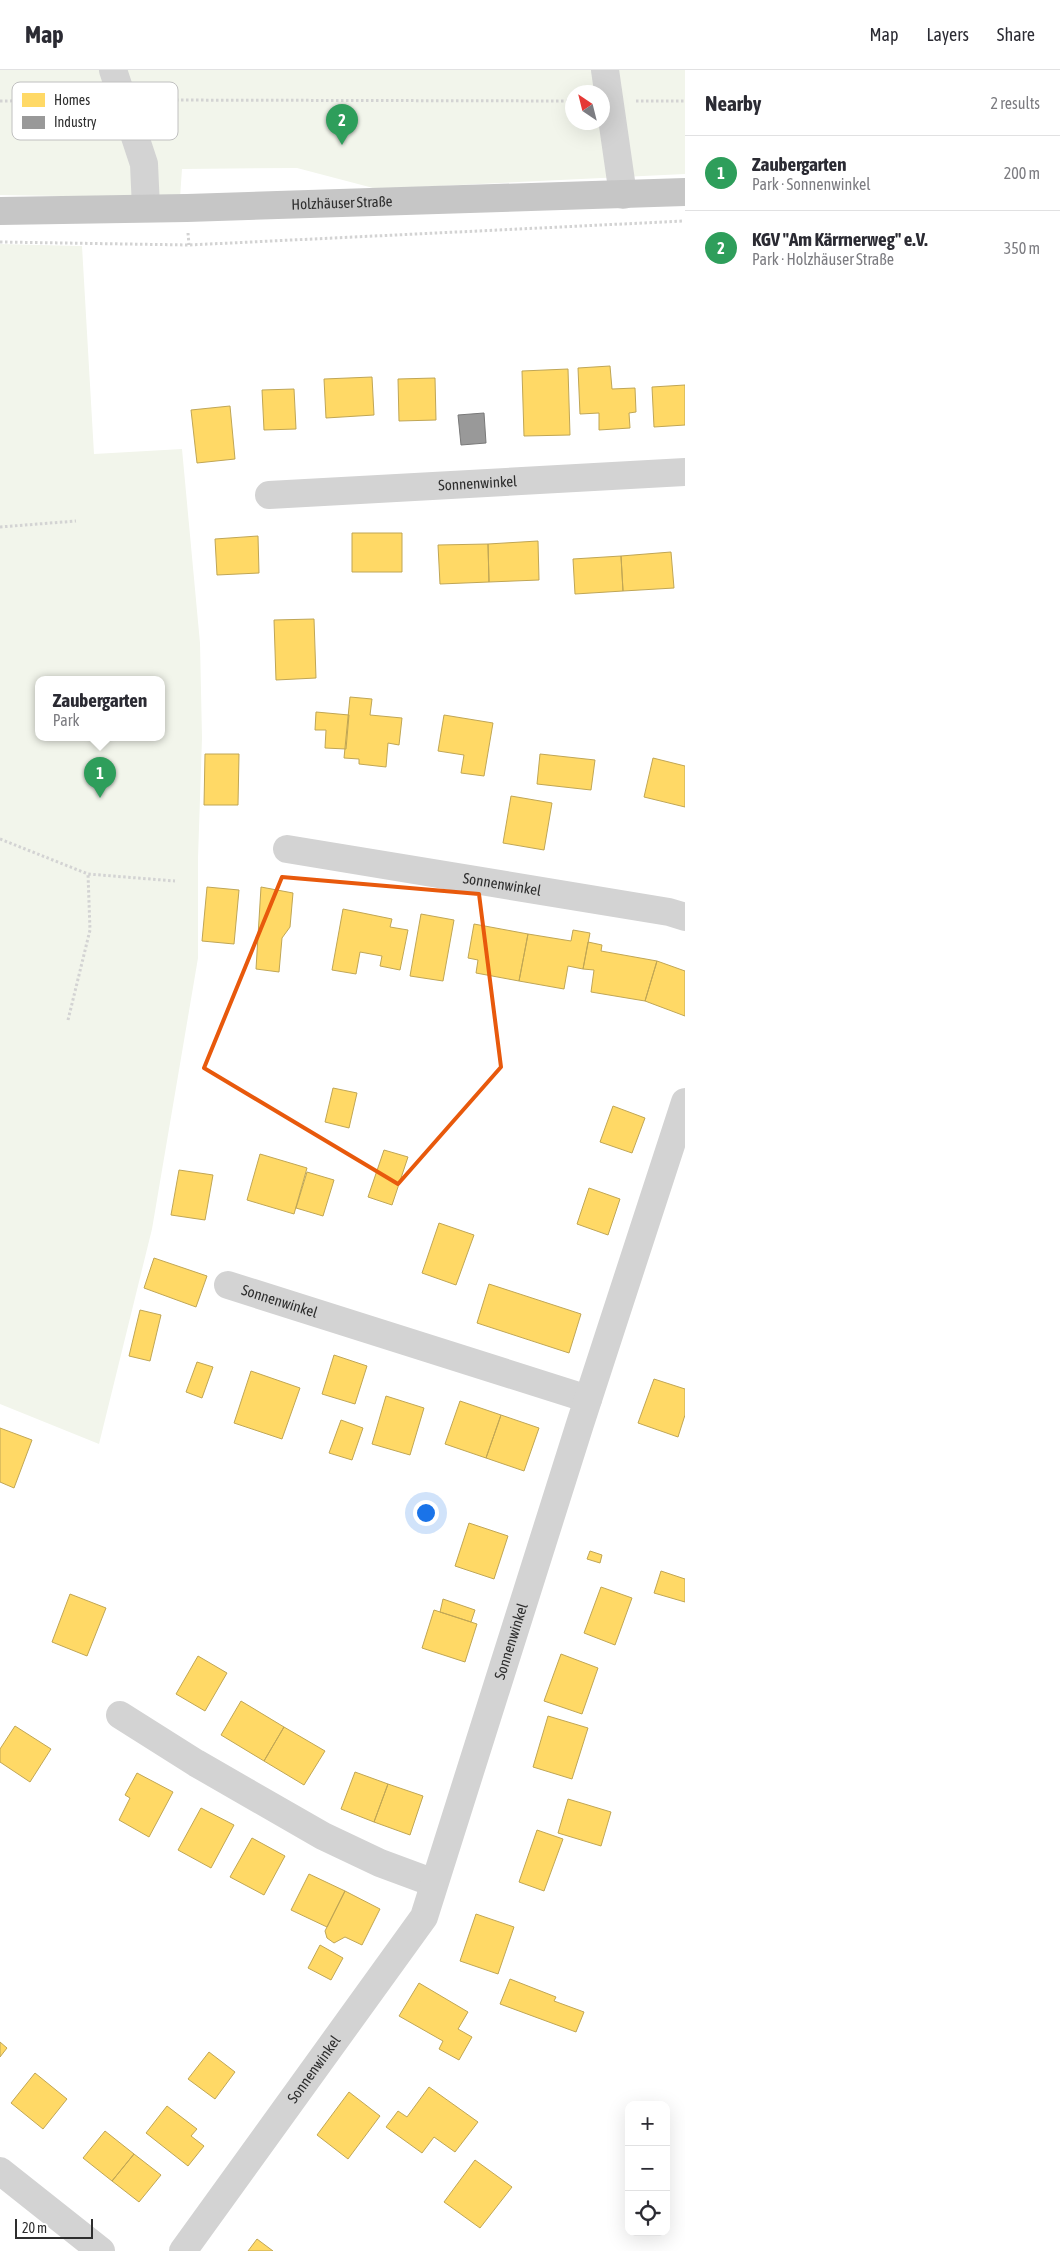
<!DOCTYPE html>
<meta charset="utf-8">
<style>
body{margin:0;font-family:"Asap Condensed",sans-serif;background:#f2f2f3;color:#2b2b33}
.controls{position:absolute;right:15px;bottom:15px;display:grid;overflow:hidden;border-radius:10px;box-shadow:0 5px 20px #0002}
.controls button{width:45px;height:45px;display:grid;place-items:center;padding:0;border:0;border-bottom:1px solid #e1e1e2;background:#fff;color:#2b2b33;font:25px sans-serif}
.compass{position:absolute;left:565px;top:15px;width:45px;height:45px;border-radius:50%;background:#fff;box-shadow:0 5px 20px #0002;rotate:325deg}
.scale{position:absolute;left:15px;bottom:12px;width:78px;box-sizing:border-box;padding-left:5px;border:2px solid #2e2e2e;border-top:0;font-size:14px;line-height:18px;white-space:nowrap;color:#2e2e2e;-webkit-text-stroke:4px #fff;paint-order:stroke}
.you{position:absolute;left:425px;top:1442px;width:18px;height:18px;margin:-12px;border:4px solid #fff;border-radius:50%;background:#1a73e8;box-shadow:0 0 0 8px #1a73e833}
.badge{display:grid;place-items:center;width:32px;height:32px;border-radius:50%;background:#777;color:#fff;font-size:16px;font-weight:700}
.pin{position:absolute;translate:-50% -41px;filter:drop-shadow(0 1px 2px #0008)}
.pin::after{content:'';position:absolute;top:26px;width:18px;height:15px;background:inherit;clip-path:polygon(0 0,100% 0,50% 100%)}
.popup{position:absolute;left:35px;top:606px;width:130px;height:65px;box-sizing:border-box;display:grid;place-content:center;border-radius:10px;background:#fff;filter:drop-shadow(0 1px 4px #0005);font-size:16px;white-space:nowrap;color:#7c7c81}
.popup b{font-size:19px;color:#2b2b33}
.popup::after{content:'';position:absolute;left:50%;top:100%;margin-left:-10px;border:10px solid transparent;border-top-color:#fff}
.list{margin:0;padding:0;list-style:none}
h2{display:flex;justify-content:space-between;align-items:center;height:65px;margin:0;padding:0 20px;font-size:21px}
h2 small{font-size:16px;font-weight:400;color:#7c7c81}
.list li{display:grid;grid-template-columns:32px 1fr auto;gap:15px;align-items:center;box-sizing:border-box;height:75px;padding:0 20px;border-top:1px solid #e1e1e2}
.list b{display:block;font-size:19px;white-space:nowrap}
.list p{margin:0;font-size:16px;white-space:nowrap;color:#7c7c81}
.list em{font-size:16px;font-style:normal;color:#7c7c81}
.icon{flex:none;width:28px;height:28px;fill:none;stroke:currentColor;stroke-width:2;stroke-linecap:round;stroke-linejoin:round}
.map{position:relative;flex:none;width:685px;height:2181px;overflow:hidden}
header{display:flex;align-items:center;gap:30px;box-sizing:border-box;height:70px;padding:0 25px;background:#fff;border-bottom:1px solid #e1e1e2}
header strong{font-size:24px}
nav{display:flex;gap:28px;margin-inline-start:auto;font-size:18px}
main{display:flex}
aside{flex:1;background:#fff}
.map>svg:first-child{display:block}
.green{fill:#f2f5eb;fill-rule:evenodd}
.homes{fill:#ffd966;stroke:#c0a655}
.industry{fill:#999;stroke:#797979}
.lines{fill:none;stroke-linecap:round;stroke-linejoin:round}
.path{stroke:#d3d3d3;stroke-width:3;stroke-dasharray:2.5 2.5;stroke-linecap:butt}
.minor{stroke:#d3d3d3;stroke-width:28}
.major{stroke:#c6c6c6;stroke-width:28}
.marked{fill:none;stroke:#e8590c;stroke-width:4;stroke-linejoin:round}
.labels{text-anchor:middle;stroke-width:5;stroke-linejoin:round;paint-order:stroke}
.street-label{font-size:15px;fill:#2e2e2e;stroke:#fff}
.key{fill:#fff;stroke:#c0c0c0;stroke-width:1}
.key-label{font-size:14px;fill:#2e2e2e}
</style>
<header>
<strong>Map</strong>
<nav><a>Map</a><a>Layers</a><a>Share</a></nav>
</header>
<main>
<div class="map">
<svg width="685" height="2181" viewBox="0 0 685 2181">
<rect width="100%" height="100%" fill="#fff"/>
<path class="green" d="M 0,0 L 685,0 L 685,104 L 377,119 L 297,98 L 182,99 L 180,128 L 0,125 ZM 572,22 L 602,22 L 602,52 L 572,52 Z
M 0,174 L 82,176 L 94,384 L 182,379 L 200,573 L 202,668 L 198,788 L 198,888 L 152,1159 L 99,1374 L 0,1334 ZM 161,609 L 161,667 L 39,667 L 39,609 Z"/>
<path class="homes" d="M 610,296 L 612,319 L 635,318 L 636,342 L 629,343 L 630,358 L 599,360 L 599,343 L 580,344 L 578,298 Z
M 568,299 L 570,365 L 524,366 L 522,301 Z
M 372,307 L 374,345 L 326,348 L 324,309 Z
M 435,308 L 436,350 L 399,351 L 398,309 Z
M 685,315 L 685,355 L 654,357 L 652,317 Z
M 294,319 L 296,359 L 264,360 L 262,320 Z
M 230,336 L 235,389 L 197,393 L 191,340 Z
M 352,463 L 402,463 L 402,502 L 352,502 Z
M 258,466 L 259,503 L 217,505 L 215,469 Z
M 538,471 L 539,510 L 489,512 L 488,474 Z
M 488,474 L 489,512 L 440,514 L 438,475 Z
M 671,482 L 674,518 L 623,521 L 621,486 Z
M 621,486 L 623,521 L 575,524 L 573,489 Z
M 314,549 L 316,608 L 276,610 L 274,550 Z
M 350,627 L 372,629 L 370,645 L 402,648 L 399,675 L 388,673 L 386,697 L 359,694 L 359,689 L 344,688 Z
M 316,642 L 349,645 L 346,679 L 325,678 L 326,660 L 315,660 Z
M 444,645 L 493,653 L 484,706 L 461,703 L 464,685 L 438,681 Z
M 205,684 L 239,684 L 238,735 L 204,735 Z
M 540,684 L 595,690 L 591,720 L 537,714 Z
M 653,688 L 685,696 L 685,737 L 644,727 Z
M 511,726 L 552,733 L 544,780 L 503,773 Z
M 207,817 L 239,820 L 234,874 L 202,871 Z
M 261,817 L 293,823 L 290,857 L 282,868 L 279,902 L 256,899 Z
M 343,839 L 392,849 L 390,857 L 408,860 L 400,900 L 380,896 L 382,886 L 360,882 L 356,904 L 332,900 Z
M 421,844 L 454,850 L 443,911 L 410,906 Z
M 474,854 L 528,864 L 519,911 L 476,903 L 478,890 L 468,888 Z
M 573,860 L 590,863 L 583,899 L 568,896 L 564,919 L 519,911 L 528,864 L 571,871 Z
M 588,872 L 602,875 L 601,881 L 657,891 L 645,931 L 591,922 L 594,900 L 583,899 Z
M 657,891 L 685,901 L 685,946 L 645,931 Z
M 333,1018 L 357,1023 L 349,1058 L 325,1052 Z
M 613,1036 L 645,1048 L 632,1083 L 600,1072 Z
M 384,1080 L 408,1087 L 392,1135 L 368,1127 Z
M 260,1084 L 307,1098 L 294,1144 L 247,1130 Z
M 179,1100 L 213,1105 L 205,1150 L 171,1145 Z
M 307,1102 L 334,1110 L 323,1146 L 296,1138 Z
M 589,1118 L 620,1129 L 608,1165 L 577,1154 Z
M 439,1153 L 474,1165 L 456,1215 L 422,1203 Z
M 154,1188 L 207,1206 L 196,1237 L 144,1218 Z
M 489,1214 L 581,1244 L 569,1283 L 477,1253 Z
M 140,1240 L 161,1245 L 150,1291 L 129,1286 Z
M 334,1285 L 367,1296 L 355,1334 L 322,1324 Z
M 197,1292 L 213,1297 L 202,1328 L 186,1322 Z
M 251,1301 L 300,1318 L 282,1369 L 234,1353 Z
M 654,1309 L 685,1319 L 685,1345 L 678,1367 L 638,1353 Z
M 386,1326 L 424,1338 L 410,1385 L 372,1374 Z
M 460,1331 L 501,1345 L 486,1388 L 445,1374 Z
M 501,1345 L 539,1358 L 524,1401 L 486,1388 Z
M 341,1350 L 363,1358 L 352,1390 L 329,1383 Z
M 0,1358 L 32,1370 L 14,1418 L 0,1412 Z
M 469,1453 L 508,1466 L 494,1509 L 455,1496 Z
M 590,1481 L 602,1485 L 600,1493 L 587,1489 Z
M 661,1501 L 685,1509 L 685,1532 L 654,1523 Z
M 601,1517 L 632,1528 L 615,1575 L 584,1563 Z
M 70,1524 L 106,1538 L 87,1586 L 52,1572 Z
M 443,1529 L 475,1540 L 471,1552 L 440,1542 Z
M 434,1540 L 477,1554 L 465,1592 L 422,1578 Z
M 561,1584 L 598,1598 L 582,1644 L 544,1631 Z
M 198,1586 L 227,1603 L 205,1641 L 176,1624 Z
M 241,1631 L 284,1657 L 264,1691 L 221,1665 Z
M 548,1646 L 588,1658 L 572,1709 L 533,1697 Z
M 15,1656 L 51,1679 L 30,1712 L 0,1692 L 0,1679 Z
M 284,1657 L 325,1681 L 304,1715 L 264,1691 Z
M 355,1702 L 388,1714 L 374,1752 L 341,1739 Z
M 137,1703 L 173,1722 L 149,1767 L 119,1750 L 130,1728 L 125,1725 Z
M 388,1714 L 423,1726 L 410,1765 L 374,1752 Z
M 568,1729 L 611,1742 L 601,1776 L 558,1763 Z
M 201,1738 L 234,1755 L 211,1798 L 178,1780 Z
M 537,1760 L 563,1769 L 544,1821 L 519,1812 Z
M 252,1768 L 285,1786 L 264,1825 L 230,1807 Z
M 309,1804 L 345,1821 L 327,1857 L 291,1840 Z
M 345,1821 L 380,1839 L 362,1875 L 345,1867 L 334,1873 L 327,1868 L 325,1861 Z
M 476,1844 L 514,1857 L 498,1904 L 460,1891 Z
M 320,1875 L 343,1888 L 331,1910 L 308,1898 Z
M 510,1909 L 556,1927 L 554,1931 L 584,1942 L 576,1962 L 500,1934 Z
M 419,1913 L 468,1942 L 458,1959 L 472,1967 L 459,1990 L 439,1979 L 443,1971 L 399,1946 Z
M 0,1972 L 7,1978 L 0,1987 Z
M 209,1982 L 235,2002 L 215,2029 L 188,2009 Z
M 35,2003 L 67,2029 L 43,2059 L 11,2033 Z
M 429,2017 L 478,2052 L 455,2082 L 434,2067 L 422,2083 L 386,2057 L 398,2041 L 407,2047 Z
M 349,2022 L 380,2046 L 348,2089 L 317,2065 Z
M 167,2036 L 197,2059 L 191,2066 L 204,2076 L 188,2096 L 146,2063 Z
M 105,2061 L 134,2084 L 112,2111 L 83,2088 Z
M 134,2084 L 161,2105 L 139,2132 L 112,2111 Z
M 475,2090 L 512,2117 L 480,2158 L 444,2132 Z
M 257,2169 L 273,2181 L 248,2181 Z"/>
<path class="industry" d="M 484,343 L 486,373 L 461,375 L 458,345 Z"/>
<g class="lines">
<path class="path" d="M 151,30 L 572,31
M 0,31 L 94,30
M 636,31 L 685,31
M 188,163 L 189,175
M 0,172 L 189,175 L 684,151
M 0,457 L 76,451
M 0,769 L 88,804 L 175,811
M 68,950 L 90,860 L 88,804"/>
<g class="minor">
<path d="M 113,0 L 144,94 L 146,138"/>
<path d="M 605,0 L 623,125"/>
<path id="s1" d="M 269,425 L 685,402"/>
<path id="s2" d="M 287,779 L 669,842 L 685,847"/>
<path id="s3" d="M 228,1215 L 588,1329"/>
<path d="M 120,1645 L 196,1693 L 323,1766 L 380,1793 L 434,1813"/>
<path d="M 0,2101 L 101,2181"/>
<path id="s4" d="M 183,2181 L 424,1847 L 580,1354 L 685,1032"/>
</g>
<path class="major" id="s5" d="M 0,141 L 187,138 L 685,122"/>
</g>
<path class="marked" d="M 282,807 L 479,824 L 501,997 L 398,1114 L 204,998 Z"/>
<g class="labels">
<g class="street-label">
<text dy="5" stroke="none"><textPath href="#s5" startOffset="342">Holzhäuser Straße</textPath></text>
<text dy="5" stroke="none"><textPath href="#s1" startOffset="209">Sonnenwinkel</textPath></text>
<text dy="5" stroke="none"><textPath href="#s2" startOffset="218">Sonnenwinkel</textPath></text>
<text dy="5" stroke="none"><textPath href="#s3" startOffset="54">Sonnenwinkel</textPath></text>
<text dy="5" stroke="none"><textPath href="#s4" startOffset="701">Sonnenwinkel</textPath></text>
<text dy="5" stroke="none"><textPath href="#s4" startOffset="224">Sonnenwinkel</textPath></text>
</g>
</g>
<rect x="12" y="12" width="166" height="58" rx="8" class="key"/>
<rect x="22" y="23" width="23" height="14" fill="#ffd966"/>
<rect x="22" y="46" width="23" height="13" fill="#999"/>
<g class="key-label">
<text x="54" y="35">Homes</text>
<text x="54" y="57">Industry</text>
</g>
</svg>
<div class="controls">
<button>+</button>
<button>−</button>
<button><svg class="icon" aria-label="locate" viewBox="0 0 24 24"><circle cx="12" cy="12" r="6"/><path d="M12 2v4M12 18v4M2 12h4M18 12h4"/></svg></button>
</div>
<svg class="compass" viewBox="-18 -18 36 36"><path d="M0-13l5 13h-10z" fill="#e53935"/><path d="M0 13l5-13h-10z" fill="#7c7c81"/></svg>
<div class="scale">20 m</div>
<div class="you"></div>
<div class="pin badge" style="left:100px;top:728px;background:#2e9e5b">1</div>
<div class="popup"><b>Zaubergarten</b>Park</div>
<div class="pin badge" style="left:342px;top:75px;background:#2e9e5b">2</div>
</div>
<aside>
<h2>Nearby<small>2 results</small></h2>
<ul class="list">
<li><span class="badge" style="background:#2e9e5b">1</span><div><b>Zaubergarten</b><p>Park · Sonnenwinkel</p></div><em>200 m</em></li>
<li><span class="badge" style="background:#2e9e5b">2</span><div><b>KGV &quot;Am Kärrnerweg&quot; e.V.</b><p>Park · Holzhäuser Straße</p></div><em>350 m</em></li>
</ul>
</aside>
</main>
